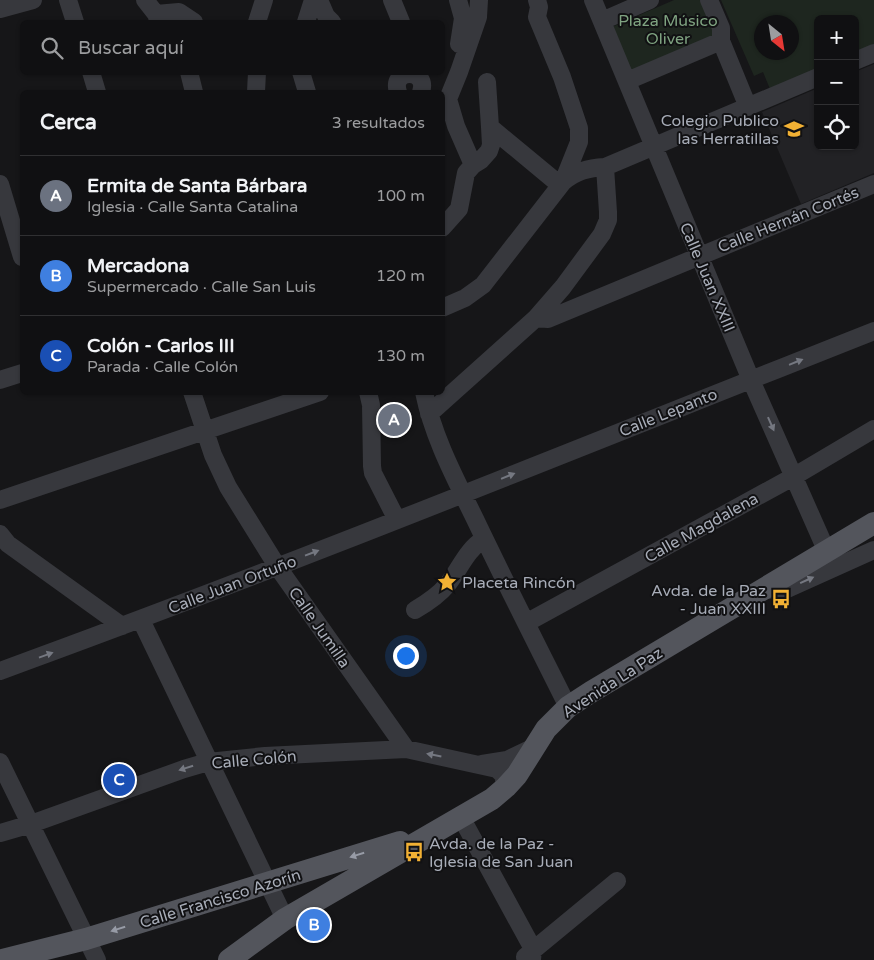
<!DOCTYPE html>
<html lang="es">
<meta charset="utf-8">
<style>
body{margin:0;font-family:"Varela Round",sans-serif;background:#1e1e20;color:#f1f3f6}
.controls{position:absolute;right:15px;top:15px;display:grid;overflow:hidden;border-radius:8px;box-shadow:0 1px 4px #0004}
.controls button{width:45px;height:45px;display:grid;place-items:center;padding:0;border:0;border-bottom:1px solid #303032;background:#101012;color:#f1f3f6;font:25px sans-serif}
.compass{position:absolute;left:754px;top:15px;width:45px;height:45px;border-radius:50%;background:#101012;box-shadow:0 1px 4px #0004;rotate:150deg}
.you{position:absolute;left:405px;top:655px;width:18px;height:18px;margin:-12px;border:4px solid #fff;border-radius:50%;background:#1a73e8;box-shadow:0 0 0 8px #1a73e833}
.badge{display:grid;place-items:center;width:32px;height:32px;border-radius:50%;background:#f2b134;color:#fff;font-size:16px;font-weight:700}
.pin{position:absolute;translate:-50% -50%;border:2px solid #fff;box-shadow:0 1px 5px #0006}
.list{margin:0;padding:0;list-style:none}
h2{display:flex;justify-content:space-between;align-items:center;height:65px;margin:0;padding:0 20px;font-size:21px}
h2 small{font-size:16px;font-weight:400;color:#9c9d9f}
.list li{display:grid;grid-template-columns:32px 1fr auto;gap:15px;align-items:center;box-sizing:border-box;height:80px;padding:0 20px;border-top:1px solid #303032}
.list b{display:block;font-size:19px;white-space:nowrap}
.list p{margin:0;font-size:16px;white-space:nowrap;color:#9c9d9f}
.list em{font-size:16px;font-style:normal;color:#9c9d9f}
.icon{flex:none;width:28px;height:28px;fill:none;stroke:currentColor;stroke-width:2;stroke-linecap:round;stroke-linejoin:round}
.map{position:relative;flex:none;width:874px;height:960px;overflow:hidden}
.search{position:absolute;background:#101012;box-shadow:0 1px 4px #0004;left:20px;top:20px;width:425px;height:55px;display:flex;align-items:center;gap:12px;box-sizing:border-box;padding:0 18px;border-radius:8px;color:#9c9d9f;font-size:19px}
.panel{position:absolute;background:#101012;box-shadow:0 1px 4px #0004;left:20px;top:90px;width:425px;height:305px;border-radius:8px}
.map>svg:first-child{display:block}
.built{fill:#222225}
.green{fill:#1e261f;fill-rule:evenodd}
.lines{fill:none;stroke-linecap:round;stroke-linejoin:round}
.minor{stroke:#37383d;stroke-width:18}
.major{stroke:#53555c;stroke-width:22}
.oneway{fill:#757881}
.oneway2{fill:#979ba6}
.labels{text-anchor:middle;stroke-width:4;stroke-linejoin:round;paint-order:stroke}
.park-label{font-size:16px;fill:#7fa381;stroke:#111113}
.poi-label{font-size:16px;fill:#a8adb8;stroke:#111113;text-anchor:end}
.street-label{font-size:16px;fill:#a8adb8;stroke:#111113}
</style>
<div class="map">
<svg width="874" height="960" viewBox="0 0 874 960">
<rect width="100%" height="100%" fill="#161618"/>
<path class="built" d="M 874,64 L 874,173 L 801,204 L 762,112 L 818,88 L 818,146 L 855,146 L 855,72 Z"/>
<path class="green" d="M 674,0 L 701,0 L 716,36 L 635,70 L 629,69 L 612,27 Z
M 721,0 L 874,0 L 874,44 L 855,52 L 855,19 L 818,19 L 818,68 L 770,89 L 763,72 L 754,76 ZM 762,22 L 792,22 L 792,52 L 762,52 Z"/>
<g class="lines">
<path class="minor" d="M 68,0 L 75,22
M 145,0 L 156,14 L 159,22
M 319,0 L 326,16 L 332,22
M 392,0 L 401,22
M 458,0 L 463,18 L 459,44
M 537,0 L 539,7 L 537,17 L 562,77 L 579,128 L 579,142 L 563,182
M 593,0 L 751,380 L 827,552
M 709,0 L 721,28 L 721,41
M 0,9 L 33,0
M 156,14 L 179,12 L 194,22
M 602,21 L 650,0
M 257,22 L 264,0
M 306,22 L 313,0
M 855,61 L 874,53
M 91,72 L 97,92
M 189,72 L 194,92
M 301,72 L 307,92
M 627,81 L 721,41 L 748,107
M 487,82 L 490,127 L 560,185
M 256,92 L 257,72
M 398,92 C 390,68 429,68 421,92
M 473,165 L 456,126 L 448,99 L 459,72 L 478,17 L 479,0
M 0,184 L 22,257
M 442,228 L 459,209 L 466,173 L 473,165 L 481,160 L 489,151 L 491,145 L 490,127
M 442,308 L 465,298 L 483,285 L 563,182 C 576,171 588,168 605,167 L 818,77
M 536,318 L 548,319 L 874,184
M 0,380 L 22,373
M 192,392 L 213,455 L 228,487 L 277,566 L 406,749
M 368,392 L 371,405 L 372,466 L 373,473 L 397,520
M 424,392 C 433,437 455,478 475,519 C 505,582 537,645 568,707
M 429,414 L 536,318 L 563,287 L 602,234 L 608,220 L 608,212 L 605,167
M 0,500 L 320,392
M 0,534 L 8,544 L 122,626
M 763,590 L 787,589 L 874,550
M 415,610 C 427,603 438,596 447,585 C 460,569 466,550 484,539
M 141,620 L 285,919
M 526,623 L 793,477 L 874,429
M 0,671 C 294,564 583,446 874,331
M 0,762 L 97,960
M 482,764 L 507,760 L 534,747
M 461,817 L 533,949 L 532,960
M 0,833 L 31,824 L 184,769 L 208,762 L 265,756 L 406,749 L 497,769 L 503,775 L 506,787
M 525,957 L 617,881"/>
<path class="major" d="M 2,960 L 86,939 L 400,842
M 229,960 L 285,919 L 492,799 L 506,787 L 517,775 L 546,729 L 568,707 L 591,692 L 874,523"/>
</g>
<defs><path id="oneway-solid" d="M-6-.8H1V-3.2L6.5 0L1 3.2V.8H-6Z" transform="scale(1.25)"/></defs>
<g class="oneway">
<use href="#oneway-solid" transform="translate(796 362) rotate(-22)"/>
<use href="#oneway-solid" transform="translate(771 424) rotate(66)"/>
<use href="#oneway-solid" transform="translate(508 476) rotate(-22)"/>
<use href="#oneway-solid" transform="translate(312 553) rotate(-21)"/>
<use href="#oneway-solid" transform="translate(807 580) rotate(-24)"/>
<use href="#oneway-solid" transform="translate(46 655) rotate(-20)"/>
<use href="#oneway-solid" transform="translate(434 755) rotate(-169)"/>
<use href="#oneway-solid" transform="translate(186 768) rotate(162)"/>
</g>
<g class="oneway2">
<use href="#oneway-solid" transform="translate(357 855) rotate(163)"/>
<use href="#oneway-solid" transform="translate(118 929) rotate(163)"/>
</g>
<defs>
<symbol id="school-bare" viewBox="-9 -9 18 18"><path d="M0-5L7-2L0 1L-7-2ZM-4 1L0 2.5L4 1V4Q0 6-4 4Z" fill="#f2b134" stroke="#111113" stroke-width="2.5" paint-order="stroke"/></symbol>
<symbol id="sight-bare" viewBox="-9 -9 18 18"><path d="M0-6L1.8-2.2L6-1.7L2.9 1.2L3.7 5.4L0 3.3L-3.7 5.4L-2.9 1.2L-6-1.7L-1.8-2.2Z" fill="#f2b134" stroke="#111113" stroke-width="2.5" paint-order="stroke"/></symbol>
<symbol id="bus-bare" viewBox="-9 -9 18 18"><path d="M-5-6H5V4H4V6H2V4H-2V6H-4V4H-5ZM-3.5-4V0h7V-4ZM-3.5 1.2v1.5H-2V1.2ZM2 1.2v1.5H3.5V1.2Z" fill="#f2b134" stroke="#111113" stroke-width="2.5" paint-order="stroke"/></symbol>
</defs>
<g fill-rule="evenodd">
<use href="#school-bare" x="780" y="115" width="28" height="28"/>
<use href="#sight-bare" x="433" y="568" width="28" height="28"/>
<use href="#bus-bare" x="767" y="585" width="28" height="28"/>
<use href="#bus-bare" x="400" y="838" width="28" height="28"/>
</g>
<g class="labels">
<g class="park-label">
<text x="668" y="26">Plaza Músico<tspan x="668" dy="18">Oliver</tspan></text>
</g>
<g class="poi-label">
<text x="779" y="126">Colegio Publico<tspan x="779" dy="18">las Herratillas</tspan></text>
<text x="462" y="588" text-anchor="start">Placeta Rincón</text>
<text x="766" y="596">Avda. de la Paz<tspan x="766" dy="18">- Juan XXIII</tspan></text>
<text x="429" y="849" text-anchor="start">Avda. de la Paz -<tspan x="429" dy="18">Iglesia de San Juan</tspan></text>
</g>
<g class="street-label">
<text transform="translate(788 219) rotate(-22)" y="6">Calle Hernán Cortés</text>
<text transform="translate(708 277) rotate(67)" y="6">Calle Juan XXIII</text>
<text transform="translate(668 412) rotate(-22)" y="6">Calle Lepanto</text>
<text transform="translate(701 527) rotate(-29)" y="6">Calle Magdalena</text>
<text transform="translate(232 584) rotate(-21)" y="6">Calle Juan Ortuño</text>
<text transform="translate(320 627) rotate(55)" y="6">Calle Jumilla</text>
<text transform="translate(612 682) rotate(-33)" y="6">Avenida La Paz</text>
<text transform="translate(254 759) rotate(-5)" y="6">Calle Colón</text>
<text transform="translate(220 898) rotate(-17)" y="6">Calle Francisco Azorín</text>
</g>
</g>
</svg>
<div class="controls">
<button>+</button>
<button>−</button>
<button><svg class="icon" aria-label="locate" viewBox="0 0 24 24"><circle cx="12" cy="12" r="6"/><path d="M12 2v4M12 18v4M2 12h4M18 12h4"/></svg></button>
</div>
<svg class="compass" viewBox="-18 -18 36 36"><path d="M0-13l5 13h-10z" fill="#e53935"/><path d="M0 13l5-13h-10z" fill="#9c9d9f"/></svg>
<div class="you"></div>
<div class="pin badge" style="left:394px;top:420px;background:#6b7280">A</div>
<div class="pin badge" style="left:314px;top:925px;background:#3f7fe0">B</div>
<div class="pin badge" style="left:119px;top:780px;background:#1a4fb4">C</div>
<div class="search"><svg class="icon" aria-label="search" viewBox="0 0 24 24"><circle cx="10" cy="10" r="6"/><path d="M15 15l6 6"/></svg>Buscar aquí</div>
<section class="panel">
<h2>Cerca<small>3 resultados</small></h2>
<ul class="list">
<li><span class="badge" style="background:#6b7280">A</span><div><b>Ermita de Santa Bárbara</b><p>Iglesia · Calle Santa Catalina</p></div><em>100 m</em></li>
<li><span class="badge" style="background:#3f7fe0">B</span><div><b>Mercadona</b><p>Supermercado · Calle San Luis</p></div><em>120 m</em></li>
<li><span class="badge" style="background:#1a4fb4">C</span><div><b>Colón - Carlos III</b><p>Parada · Calle Colón</p></div><em>130 m</em></li>
</ul>
</section>
</div>
